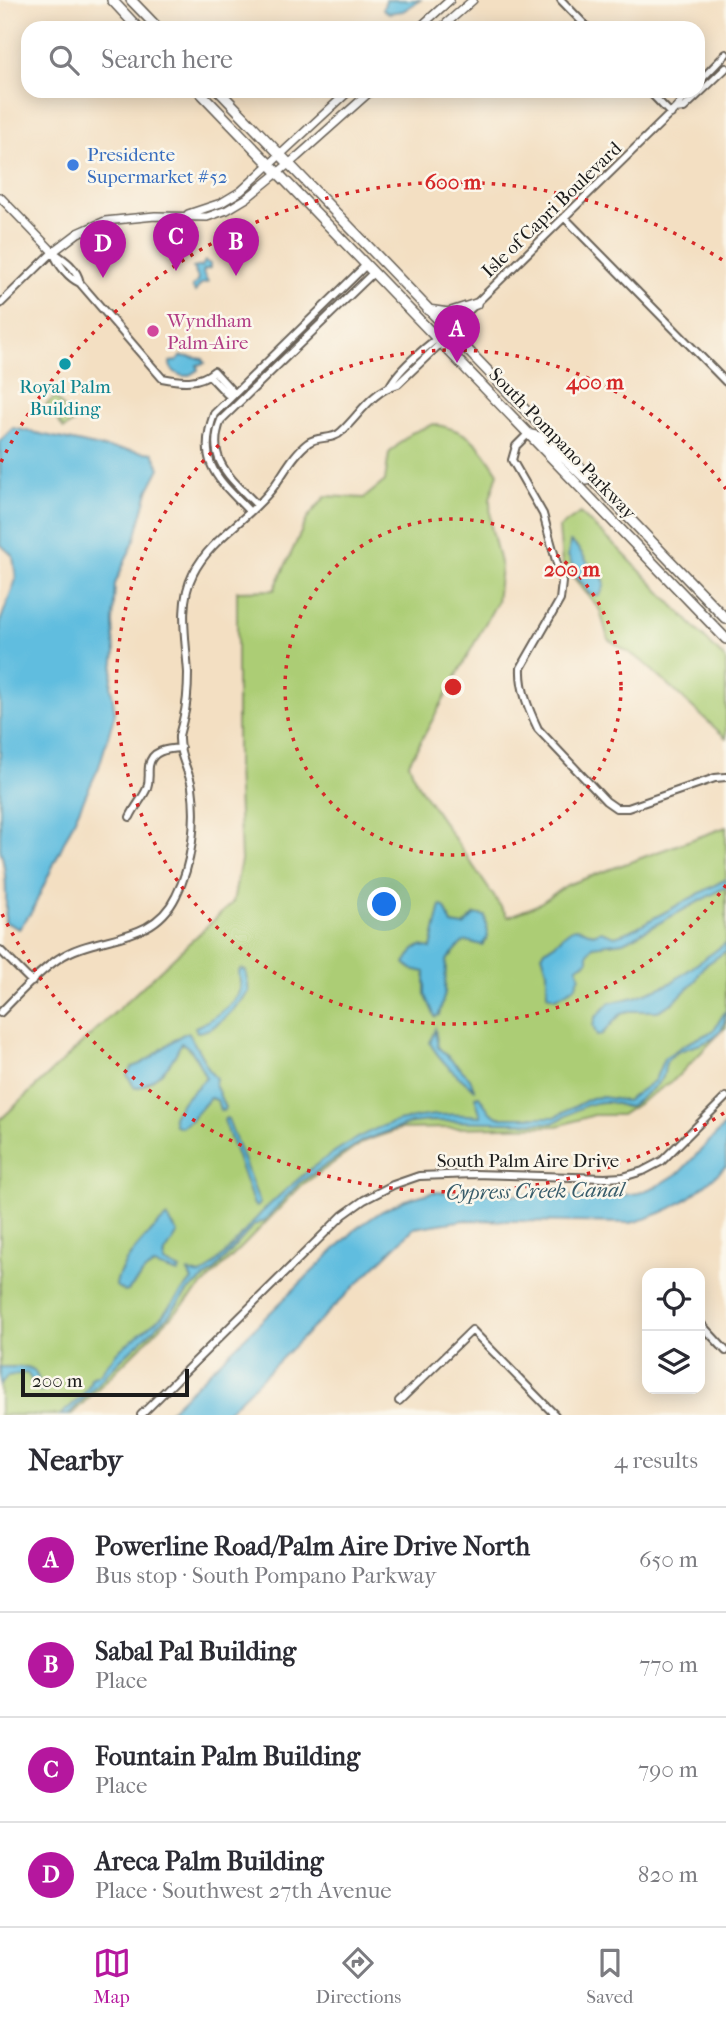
<!DOCTYPE html>
<meta charset="utf-8">
<style>
body{margin:0;font-family:"IM FELL French Canon",serif;background:#f7f7f7;color:#2b2b33}
.controls{position:absolute;right:21px;bottom:21px;display:grid;overflow:hidden;border-radius:14px;box-shadow:0 4px 18px #0003}
.controls button{width:63px;height:63px;display:grid;place-items:center;padding:0;border:0;border-bottom:2px solid #e1e1e2;background:#fff;color:#2b2b33;font:35px sans-serif}
.scale{position:absolute;left:21px;bottom:18px;width:168px;box-sizing:border-box;padding-left:7px;border:4px solid #1c1c1c;border-top:0;font-size:19px;line-height:24px;white-space:nowrap;color:#1c1c1c;-webkit-text-stroke:5px #fbf7ec;paint-order:stroke}
.you{position:absolute;left:385px;top:905px;width:24px;height:24px;margin:-18px;border:5px solid #fff;border-radius:50%;background:#1a73e8;box-shadow:0 0 0 10px #1a73e833}
.badge{display:grid;place-items:center;width:46px;height:46px;border-radius:50%;background:#b5179e;color:#fff;font-size:23px;font-weight:700}
.pin{position:absolute;translate:-50% -58px;filter:drop-shadow(0 2px 4px #0008)}
.pin::after{content:'';position:absolute;top:37px;width:24px;height:21px;background:inherit;clip-path:polygon(0 0,100% 0,50% 100%)}
.list{margin:0;padding:0;list-style:none}
h2{display:flex;justify-content:space-between;align-items:center;height:91px;margin:0;padding:0 28px;font-size:30px}
h2 small{font-size:23px;font-weight:400;color:#7c7c81}
.list li{display:grid;grid-template-columns:46px 1fr auto;gap:21px;align-items:center;box-sizing:border-box;height:105px;padding:0 28px;border-top:2px solid #e1e1e2}
.list b{display:block;font-size:26px;white-space:nowrap}
.list p{margin:0;font-size:23px;white-space:nowrap;color:#7c7c81}
.list em{font-size:23px;font-style:normal;color:#7c7c81}
.icon{flex:none;width:38px;height:38px;fill:none;stroke:currentColor;stroke-width:2;stroke-linecap:round;stroke-linejoin:round}
.map{position:relative;flex:none;width:726px;height:1415px;overflow:hidden}
.search{position:absolute;background:#fff;box-shadow:0 4px 18px #0003;left:21px;right:21px;top:21px;height:77px;display:flex;align-items:center;gap:18px;box-sizing:border-box;padding:0 24px;border-radius:21px;color:#7c7c81;font-size:26px}
.sheet{height:511px;background:#fff}
nav{display:flex;justify-content:space-around;align-items:center;box-sizing:border-box;height:98px;border-top:2px solid #e1e1e2;background:#fff;font-size:19px;color:#7c7c81}
nav a{display:grid;justify-items:center;gap:4px}
nav .on{color:#b5179e}
.map>svg:first-child{display:block}
.green{fill:#accd75;stroke:#647448;stroke-width:2}
.water{fill:#61bddf;stroke:#3e6c7e;stroke-width:2}
.lines{fill:none;stroke-linecap:round;stroke-linejoin:round}
.minor-casing{stroke:#676056;stroke-width:10}
.tertiary-casing{stroke:#676056;stroke-width:10}
.secondary-casing{stroke:#676056;stroke-width:12}
.minor{stroke:#fff;stroke-width:6}
.tertiary{stroke:#fff;stroke-width:7}
.secondary{stroke:#fff;stroke-width:9}
.ring{fill:none;stroke:#d62828;stroke-width:3.5;stroke-dasharray:3.5 7}
.shop-dot{fill:#3f7fe0;stroke:#fbf7ec;stroke-width:2.5}
.hotel-dot{fill:#d1479c;stroke:#fbf7ec;stroke-width:2.5}
.culture-dot{fill:#0f9aa8;stroke:#fbf7ec;stroke-width:2.5}
.labels{text-anchor:middle;stroke-width:5;stroke-linejoin:round;paint-order:stroke}
.shop-label{font-size:19px;fill:#366cbe;stroke:#fbf7ec;text-anchor:start}
.street-label{font-size:19px;fill:#1c1c1c;stroke:#fbf7ec}
.hotel-label{font-size:19px;fill:#b23c85;stroke:#fbf7ec;text-anchor:start}
.culture-label{font-size:19px;fill:#0d838f;stroke:#fbf7ec}
.water-label{font-size:21px;font-style:italic;fill:#385c6a;stroke:#fbf7ec}
.centre{fill:#d62828;stroke:#fbf7ec;stroke-width:3.5}
.ring-label{font-size:21px;text-anchor:middle;font-weight:bold;fill:#d62828;stroke:#fbf7ec;stroke-width:5;stroke-linejoin:round;paint-order:stroke}
</style>
<div class="map">
<svg width="726" height="1415" viewBox="0 0 726 1415">
<rect width="100%" height="100%" fill="#fbf7ec"/>
<filter id="ink" filterUnits="userSpaceOnUse"><feTurbulence type="fractalNoise" baseFrequency=".0143" numOctaves="2"/><feDisplacementMap in="SourceGraphic" scale="14" xChannelSelector="R" yChannelSelector="G"/><feConvolveMatrix kernelMatrix="1 2 1 2 8 2 1 2 1" color-interpolation-filters="sRGB"/></filter>
<filter id="wash" filterUnits="userSpaceOnUse"><feTurbulence type="fractalNoise" baseFrequency=".00686" numOctaves="4" result="noise"/><feDisplacementMap in="SourceGraphic" scale="28" xChannelSelector="R" yChannelSelector="G"/><feGaussianBlur stdDeviation="1.57" result="paint"/><feColorMatrix in="noise" values="0 0 0 0 0 0 0 0 0 0 0 0 0 0 0 0 0 1.4 0 .05"/><feComposite in="paint" operator="in"/></filter>
<g filter="url(#wash)">
<rect width="100%" height="100%" fill="#f3dfc2"/>
<path class="green" d="M 55,397 L 73,419 L 73,423 L 64,429 L 46,405 Z
M 434,424 C 471,432 478,442 498,473 L 490,499 L 491,526 L 501,567 L 497,602 L 409,763 L 416,782 L 508,917 L 537,905 L 567,885 L 726,827 L 726,1027 L 674,1080 L 621,1115 L 594,1115 L 558,1126 L 400,1129 L 365,1141 L 302,1185 L 243,1246 L 71,1415 L 0,1415 L 0,1120 L 233,902 L 241,860 L 237,769 L 237,591 L 274,590 L 308,517 L 326,496 L 364,498 L 385,481 L 389,453 L 411,433 Z
M 580,513 L 619,549 L 726,660 L 726,738 L 642,661 L 608,639 L 600,610 L 562,563 L 559,528 Z"/>
<path class="water" d="M 386,0 L 420,0 L 403,11 L 389,13 L 383,9 Z
M 205,261 L 210,264 L 210,268 L 204,270 L 203,273 L 208,282 L 201,284 L 195,292 L 192,287 L 197,282 L 198,278 L 193,268 L 202,266 Z
M 182,356 L 203,359 L 205,363 L 197,365 L 198,370 C 195,371 193,374 189,375 C 181,379 169,370 170,362 L 177,361 Z
M 13,428 L 100,447 L 153,453 L 160,468 L 148,491 L 135,539 L 115,584 L 113,623 L 115,653 L 111,687 L 115,713 L 99,767 L 32,911 L 19,929 L 5,922 C 7,897 7,872 0,848 L 0,622 L 16,579 L 13,556 L 0,544 L 0,441 Z
M 570,542 C 580,547 582,555 588,563 C 597,576 613,576 599,596 L 589,594 C 586,585 583,585 578,579 C 575,574 572,563 568,556 Z
M 726,879 L 726,887 L 633,937 L 623,942 L 593,946 L 588,953 L 588,961 L 577,967 L 580,976 L 575,987 L 556,998 L 547,995 L 547,971 L 542,954 C 547,946 553,946 559,940 C 572,926 575,925 593,934 L 601,931 L 615,936 L 630,931 Z
M 441,905 L 445,908 L 452,924 L 464,926 L 475,914 L 485,916 L 488,937 L 482,945 L 467,941 L 462,943 L 446,961 L 445,993 L 439,1015 L 435,1017 L 425,994 L 425,972 L 411,969 L 405,963 L 414,949 L 421,946 L 431,948 Z
M 726,943 L 726,951 L 703,967 L 696,980 L 673,1003 L 658,1011 L 629,1011 L 622,1013 L 601,1035 L 597,1036 L 593,1026 L 595,1018 L 609,1003 L 635,997 L 669,984 Z
M 242,969 L 246,971 L 249,992 C 236,1006 217,1032 197,1032 L 195,1027 C 208,1022 236,1005 240,989 C 241,984 239,976 239,971 Z
M 726,1010 C 726,1053 683,1039 667,1061 C 664,1066 665,1072 663,1077 C 658,1086 638,1100 629,1107 C 621,1107 615,1102 607,1102 C 586,1101 571,1114 553,1123 L 429,1121 L 411,1123 L 362,1141 L 299,1183 L 264,1221 L 254,1225 L 214,1271 L 189,1290 L 168,1316 L 119,1361 L 68,1415 L 60,1415 C 72,1405 89,1393 91,1378 L 100,1374 L 117,1352 L 162,1316 L 192,1280 L 188,1272 L 201,1275 L 207,1271 C 223,1257 238,1240 251,1224 C 266,1207 285,1190 302,1176 C 360,1129 405,1108 481,1116 L 475,1097 L 479,1096 L 490,1112 L 498,1117 L 555,1117 L 591,1098 L 603,1097 L 626,1101 L 655,1080 L 664,1058 L 686,1044 L 713,1031 Z
M 435,1029 L 438,1047 L 470,1078 L 474,1089 C 458,1077 440,1061 430,1043 Z
M 188,1032 L 211,1073 L 216,1078 L 215,1084 L 225,1108 L 223,1111 L 220,1110 L 217,1100 L 210,1098 L 191,1120 L 181,1127 L 175,1125 L 173,1116 L 183,1101 L 206,1078 C 199,1065 194,1048 181,1043 C 173,1061 166,1071 149,1082 C 143,1085 142,1088 135,1088 L 127,1075 L 132,1067 C 154,1061 166,1041 188,1032 Z
M 226,1118 L 228,1119 L 260,1204 L 257,1207 L 254,1205 L 224,1120 Z
M 726,1124 L 726,1166 C 693,1197 675,1211 631,1223 L 465,1220 L 414,1228 L 224,1415 L 165,1415 L 357,1228 L 382,1211 L 405,1200 L 433,1192 L 605,1197 L 639,1193 L 659,1185 L 680,1172 Z
M 167,1217 L 178,1233 L 165,1253 L 164,1262 L 180,1270 L 178,1273 L 154,1265 L 145,1271 L 128,1291 L 124,1292 L 116,1286 C 117,1265 151,1230 167,1217 Z
M 0,1367 L 27,1367 L 34,1370 L 44,1390 L 40,1392 L 27,1373 L 8,1376 L 0,1385 Z"/>
</g>
<g filter="url(#ink)">
<g class="lines">
<defs>
<path id="minor" d="M 561,0 L 588,28
M 698,83 L 726,54
M 649,91 L 671,114
M 675,109 L 684,108 L 726,68
M 565,218 L 726,382
M 53,252 C 65,260 77,268 80,283 L 162,378 C 181,382 199,384 214,371 L 234,393
M 54,254 C 59,266 69,278 80,283
M 0,304 L 53,252
M 209,375 L 227,394 L 233,393
M 390,386 C 399,368 431,342 448,331 L 675,109 L 690,91
M 528,434 L 516,446 L 512,460 L 543,514 L 562,582 L 560,600 L 521,668 C 520,689 529,710 538,729 L 606,801 L 616,808 L 628,808 L 715,778 L 726,777
M 257,505 C 231,478 205,460 221,420 L 373,273
M 250,512 C 218,479 196,463 214,414 L 366,265
M 130,817 C 135,806 143,798 147,788 C 150,779 148,774 149,766 C 151,750 168,749 181,748
M 0,950 L 32,982
M 0,1013 C 18,995 37,973 58,959 C 96,933 152,946 176,896 C 192,865 197,821 192,787 C 189,770 178,754 179,736 C 180,731 182,725 183,720 C 187,705 188,689 188,673 C 186,641 178,603 193,574 C 210,539 249,519 272,489 C 283,475 293,454 308,443 C 318,435 333,441 342,431 C 360,414 372,391 398,384 L 442,342 L 448,331
M 700,1323 L 726,1351
M 399,1401 L 472,1330 L 555,1415
M 141,1415 L 343,1215 L 364,1200 L 393,1185 L 419,1176 L 474,1174 L 605,1178 L 623,1177 L 643,1171 L 662,1161 L 726,1097"/>
<path id="tertiary" d="M 419,28 L 450,0
M 441,28 L 473,0
M 0,197 L 53,252 L 78,233 L 105,221 L 155,216 L 207,217 L 227,210 L 247,198 L 297,157 L 371,91
M 188,214 L 221,203 L 241,191 L 349,91"/>
<path id="secondary" d="M 112,0 L 138,28
M 131,0 L 158,28
M 199,91 L 726,639
M 219,91 L 726,619
M 428,310 L 448,313 L 476,304
M 528,434 L 544,438 L 587,480"/>
</defs>
<use href="#minor" class="minor-casing"/>
<use href="#tertiary" class="tertiary-casing"/>
<use href="#secondary" class="secondary-casing"/>
<use href="#minor" class="minor"/>
<use href="#tertiary" class="tertiary"/>
<use href="#secondary" class="secondary"/>
</g>
</g>
<g class="ring">
<circle cx="453" cy="687" r="168"/>
<path d="M726 885A337 337 0 1 1 726 489"/>
<path d="M724 1113A505 505 0 0 1 1 912M1 462A505 505 0 0 1 724 261"/>
</g>
<circle class="shop-dot" cx="73" cy="165" r="7"/>
<circle class="hotel-dot" cx="153" cy="331" r="7"/>
<circle class="culture-dot" cx="65" cy="364" r="7"/>
<g class="labels">
<g class="shop-label">
<text x="87" y="161">Presidente<tspan x="87" dy="22">Supermarket #52</tspan></text>
</g>
<g class="street-label">
<text transform="translate(551 209) rotate(-44)" y="7">Isle of Capri Boulevard</text>
<text transform="translate(563 443) rotate(46)" y="7">South Pompano Parkway</text>
<text x="528" y="1167">South Palm Aire Drive</text>
</g>
<g class="hotel-label">
<text x="167" y="327">Wyndham<tspan x="167" dy="22">Palm-Aire</tspan></text>
</g>
<g class="culture-label">
<text x="65" y="393">Royal Palm<tspan x="65" dy="22">Building</tspan></text>
</g>
<g class="water-label">
<text transform="translate(535 1191) rotate(-1)" y="7">Cypress Creek Canal</text>
</g>
</g>
<circle cx="453" cy="687" r="10" class="centre"/>
<g class="ring-label">
<text x="453" y="189">600 m</text>
<text x="595" y="389">400 m</text>
<text x="572" y="576">200 m</text>
</g>
</svg>
<div class="controls">
<button><svg class="icon" aria-label="locate" viewBox="0 0 24 24"><circle cx="12" cy="12" r="6"/><path d="M12 2v4M12 18v4M2 12h4M18 12h4"/></svg></button>
<button><svg class="icon" aria-label="layers" viewBox="0 0 24 24"><path d="M12 4l9 5-9 5-9-5zM3 14l9 5 9-5"/></svg></button>
</div>
<div class="scale">200 m</div>
<div class="you"></div>
<div class="pin badge" style="left:457px;top:363px">A</div>
<div class="pin badge" style="left:236px;top:276px">B</div>
<div class="pin badge" style="left:176px;top:271px">C</div>
<div class="pin badge" style="left:103px;top:278px">D</div>
<div class="search"><svg class="icon" aria-label="search" viewBox="0 0 24 24"><circle cx="10" cy="10" r="6"/><path d="M15 15l6 6"/></svg>Search here</div>
</div>
<section class="sheet">
<h2>Nearby<small>4 results</small></h2>
<ul class="list">
<li><span class="badge">A</span><div><b>Powerline Road/Palm Aire Drive North</b><p>Bus stop · South Pompano Parkway</p></div><em>650 m</em></li>
<li><span class="badge">B</span><div><b>Sabal Pal Building</b><p>Place</p></div><em>770 m</em></li>
<li><span class="badge">C</span><div><b>Fountain Palm Building</b><p>Place</p></div><em>790 m</em></li>
<li><span class="badge">D</span><div><b>Areca Palm Building</b><p>Place · Southwest 27th Avenue</p></div><em>820 m</em></li>
</ul>
</section>
<nav>
<a class="on"><svg class="icon" aria-label="map" viewBox="0 0 24 24"><path d="M3 6l6-2 6 2 6-2v14l-6 2-6-2-6 2zM9 4v14M15 6v14"/></svg>Map</a>
<a><svg class="icon" aria-label="directions" viewBox="0 0 24 24"><path d="M12 3l9 9-9 9-9-9zM9 14v-3h6M13 9l2 2-2 2"/></svg>Directions</a>
<a><svg class="icon" aria-label="saved" viewBox="0 0 24 24"><path d="M7 4h10v16l-5-4-5 4z"/></svg>Saved</a>
</nav>
